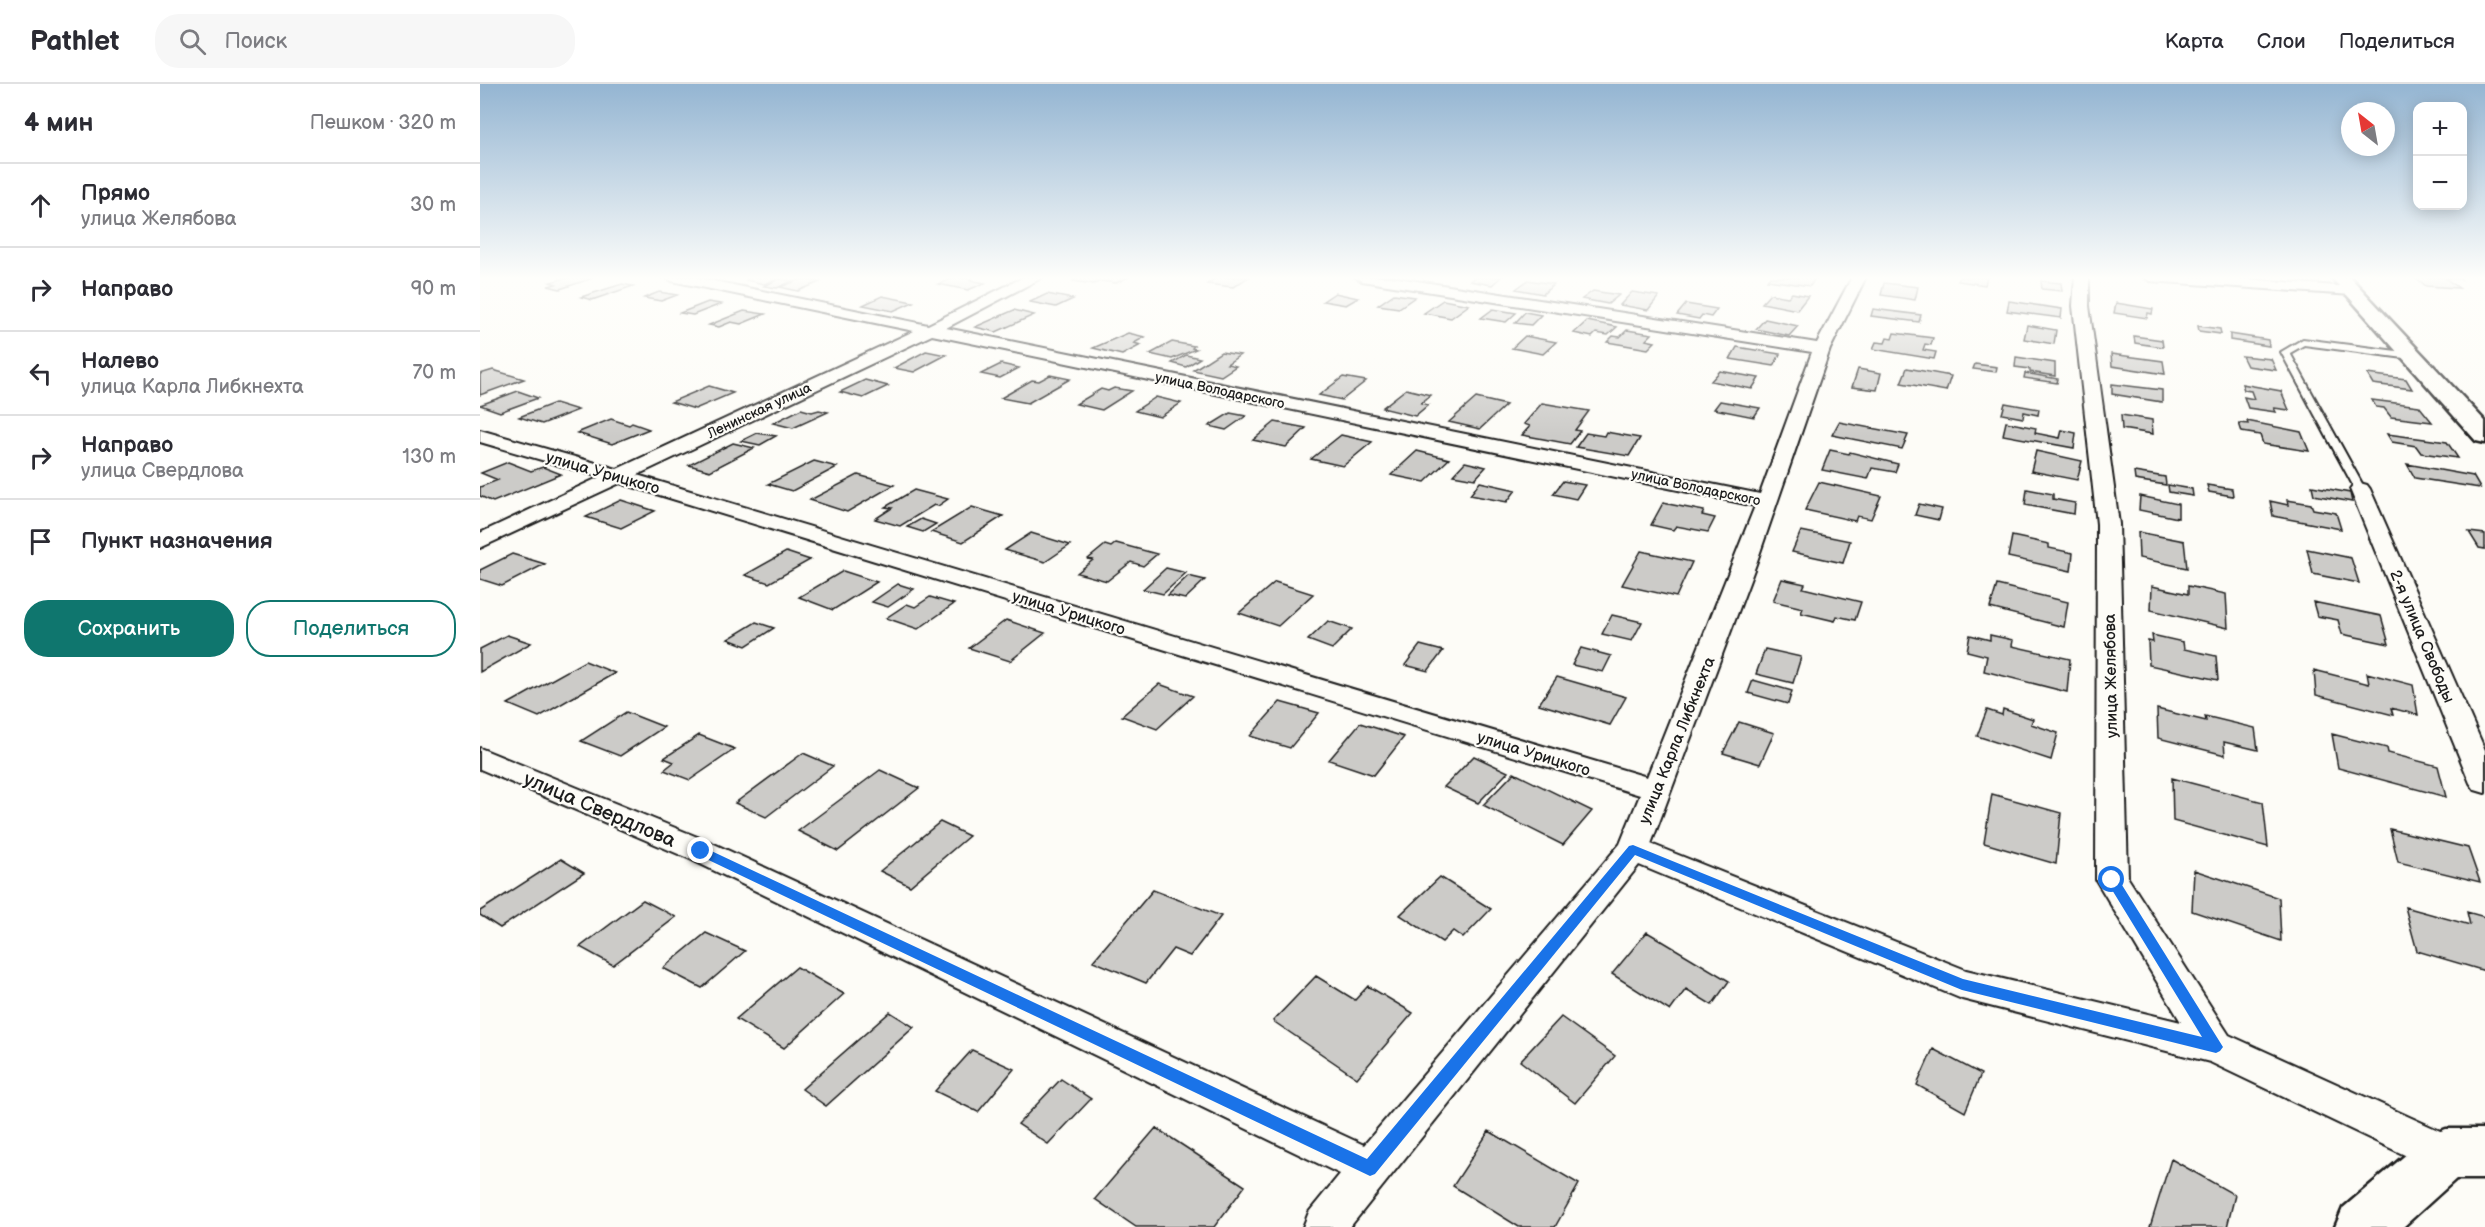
<!DOCTYPE html>
<html lang="ru">
<meta charset="utf-8">
<style>
body{margin:0;font-family:"Balsamiq Sans",sans-serif;background:#f7f7f7;color:#2b2b33}
.controls{position:absolute;right:18px;top:18px;display:grid;overflow:hidden;border-radius:12px;box-shadow:0 3px 15px #0003}
.controls button{width:54px;height:54px;display:grid;place-items:center;padding:0;border:0;border-bottom:2px solid #e1e1e2;background:#fff;color:#2b2b33;font:30px sans-serif}
.compass{position:absolute;left:1861px;top:18px;width:54px;height:54px;border-radius:50%;background:#fff;box-shadow:0 3px 15px #0003;rotate:329deg}
.stop{position:absolute;width:18px;height:18px;margin:-14px;border:4px solid #1a73e8;border-radius:50%;background:#fff}
.stop.end{background:#1a73e8;border-color:#fff;box-shadow:0 2px 6px #0008}
.list{margin:0;padding:0;list-style:none}
h2{display:flex;justify-content:space-between;align-items:center;height:78px;margin:0;padding:0 24px;font-size:26px}
h2 small{font-size:20px;font-weight:400;color:#7c7c81}
.list li{display:grid;grid-template-columns:39px 1fr auto;gap:18px;align-items:center;box-sizing:border-box;height:84px;padding:0 24px;border-top:2px solid #e1e1e2}
.list b{display:block;font-size:22px;white-space:nowrap}
.list p{margin:0;font-size:20px;white-space:nowrap;color:#7c7c81}
.list em{font-size:20px;font-style:normal;color:#7c7c81}
.actions{display:flex;gap:12px;padding:18px 24px}
.actions a{flex:1;padding:14px 0;border:2px solid #0f766e;border-radius:24px;text-align:center;font-size:21px;color:#0f766e}
.actions .main{background:#0f766e;color:#fff}
.icon{flex:none;width:33px;height:33px;fill:none;stroke:currentColor;stroke-width:2;stroke-linecap:round;stroke-linejoin:round}
.map{position:relative;flex:none;width:2005px;height:1143px;overflow:hidden}
header{display:flex;align-items:center;gap:36px;box-sizing:border-box;height:84px;padding:0 30px;background:#fff;border-bottom:2px solid #e1e1e2}
header strong{font-size:28px}
nav{display:flex;gap:33px;margin-inline-start:auto;font-size:21px}
.search{width:420px;height:54px;background:#f7f7f7;display:flex;align-items:center;gap:15px;box-sizing:border-box;padding:0 21px;border-radius:24px;color:#7c7c81;font-size:22px}
main{display:flex}
aside{flex:1;background:#fff}
.map>svg:first-child{display:block}
.building{fill:#cccbc8;stroke:#1c1c1c;stroke-width:1.5}
.lines{fill:none;stroke-linecap:round;stroke-linejoin:round}
.lane-casing{stroke:#1c1c1c;stroke-width:4}
.street-casing{stroke:#1c1c1c;stroke-width:4}
.secondary-casing{stroke:#1c1c1c;stroke-width:5}
.lane{fill:#fdfcf7;fill-rule:evenodd}
.street{fill:#fdfcf7;fill-rule:evenodd}
.secondary{fill:#fdfcf7;fill-rule:evenodd}
.route{fill:#1a73e8}
.labels{text-anchor:middle;stroke-width:4.5;stroke-linejoin:round;paint-order:stroke}
.far-street-label{font-size:14px;fill:#1c1c1c;stroke:#fdfcf7}
.street-label{font-size:16px;fill:#1c1c1c;stroke:#fdfcf7}
.near-street-label{font-size:20px;fill:#1c1c1c;stroke:#fdfcf7}
</style>
<header>
<strong>Pathlet</strong>
<div class="search"><svg class="icon" aria-label="search" viewBox="0 0 24 24"><circle cx="10" cy="10" r="6"/><path d="M15 15l6 6"/></svg>Поиск</div>
<nav><a>Карта</a><a>Слои</a><a>Поделиться</a></nav>
</header>
<main>
<aside>
<h2>4 мин<small>Пешком · 320 m</small></h2>
<ul class="list">
<li><svg class="icon" aria-label="ahead" viewBox="0 0 24 24"><path d="M12 20V5M6 11l6-6 6 6"/></svg><div><b>Прямо</b><p>улица Желябова</p></div><em>30 m</em></li>
<li><svg class="icon" aria-label="right" viewBox="0 0 24 24"><path d="M7 20v-9h11M14 6l5 5-5 5"/></svg><div><b>Направо</b></div><em>90 m</em></li>
<li><svg class="icon" aria-label="left" viewBox="0 0 24 24"><path d="M17 20v-9H6M10 6l-5 5 5 5"/></svg><div><b>Налево</b><p>улица Карла Либкнехта</p></div><em>70 m</em></li>
<li><svg class="icon" aria-label="right" viewBox="0 0 24 24"><path d="M7 20v-9h11M14 6l5 5-5 5"/></svg><div><b>Направо</b><p>улица Свердлова</p></div><em>130 m</em></li>
<li><svg class="icon" aria-label="arrive" viewBox="0 0 24 24"><path d="M6 21V4h12l-3 4 3 4H6"/></svg><div><b>Пункт назначения</b></div></li>
</ul>
<div class="actions"><a class="main">Сохранить</a><a>Поделиться</a></div>
</aside>
<div class="map">
<svg width="2005" height="1143" viewBox="0 0 2005 1143">
<rect width="100%" height="100%" fill="#fdfcf7"/>
<filter id="ink" filterUnits="userSpaceOnUse"><feTurbulence type="fractalNoise" baseFrequency=".0167" numOctaves="2"/><feDisplacementMap in="SourceGraphic" scale="12" xChannelSelector="R" yChannelSelector="G"/><feConvolveMatrix kernelMatrix="1 2 1 2 8 2 1 2 1" color-interpolation-filters="sRGB"/></filter>
<g filter="url(#ink)">
<path class="building" d="M 90,193 L 113,194 L 80,205 L 68,202 L 76,200 L 70,198 Z
M 273,193 L 303,193 L 284,200 L 266,196 Z
M 476,193 L 494,195 L 491,196 L 505,199 L 488,206 L 458,200 Z
M 600,193 L 649,193 L 636,199 L 621,197 L 614,200 L 593,197 Z
M 737,193 L 769,193 L 753,203 L 727,200 Z
M 995,193 L 1021,193 L 1012,201 L 990,197 Z
M 1289,193 L 1336,193 L 1330,202 L 1287,196 Z
M 1479,193 L 1507,193 L 1505,201 L 1478,197 Z
M 1935,193 L 1979,193 L 1981,195 L 1965,194 L 1979,204 L 1946,202 Z
M 299,195 L 312,197 L 297,204 L 284,202 Z
M 322,195 L 340,198 L 318,207 L 300,203 Z
M 1048,196 L 1074,200 L 1063,210 L 1036,205 Z
M 1561,197 L 1581,199 L 1582,207 L 1562,205 Z
M 1404,199 L 1438,203 L 1435,216 L 1401,211 Z
M 142,200 L 153,202 L 112,216 L 101,213 Z
M 1113,207 L 1139,211 L 1128,220 L 1102,215 Z
M 179,208 L 197,211 L 181,217 L 164,214 Z
M 1152,208 L 1179,212 L 1168,226 L 1140,221 Z
M 855,209 L 878,214 L 866,221 L 843,217 Z
M 1312,209 L 1328,212 L 1317,226 L 1282,219 L 1290,210 L 1308,213 Z
M 567,210 L 593,215 L 576,223 L 550,218 Z
M 914,210 L 935,213 L 919,224 L 898,221 Z
M 402,212 L 433,218 L 413,227 L 383,221 Z
M 963,216 L 989,221 L 971,234 L 944,229 Z
M 1529,217 L 1582,225 L 1581,234 L 1527,227 Z
M 228,218 L 241,220 L 213,231 L 200,229 Z
M 1636,219 L 1673,225 L 1672,230 L 1668,229 L 1667,234 L 1634,229 Z
M 1206,220 L 1237,225 L 1231,233 L 1222,231 L 1219,235 L 1197,231 Z
M 1013,225 L 1036,229 L 1026,238 L 1001,234 Z
M 1393,225 L 1441,231 L 1439,238 L 1391,232 Z
M 534,226 L 554,231 L 516,248 L 495,243 Z
M 264,227 L 285,230 L 261,240 L 251,238 L 239,243 L 229,241 Z
M 1045,228 L 1061,231 L 1051,241 L 1035,239 Z
M 1285,235 L 1318,242 L 1309,252 L 1276,245 Z
M 1107,237 L 1137,243 L 1128,251 L 1116,249 L 1112,253 L 1094,249 Z
M 1547,241 L 1576,246 L 1574,260 L 1544,255 Z
M 1718,242 L 1740,245 L 1741,250 L 1719,247 Z
M 1147,246 L 1172,250 L 1166,256 L 1175,258 L 1168,265 L 1127,258 L 1133,252 L 1140,253 Z
M 648,249 L 665,253 L 654,259 L 661,261 L 642,271 L 613,264 Z
M 1414,249 L 1453,254 L 1451,261 L 1445,260 L 1443,266 L 1456,268 L 1454,275 L 1393,265 L 1396,258 L 1405,259 L 1407,254 L 1412,255 Z
M 1750,250 L 1788,256 L 1789,262 L 1750,256 Z
M 1045,252 L 1076,258 L 1063,270 L 1032,264 Z
M 1654,252 L 1682,256 L 1683,263 L 1655,259 Z
M 692,258 L 714,262 L 712,264 L 716,265 L 692,275 L 670,270 Z
M 1257,263 L 1300,270 L 1294,282 L 1250,275 Z
M 446,267 L 466,271 L 434,288 L 414,284 Z
M 741,268 L 760,271 L 747,280 L 756,282 L 741,292 L 713,286 Z
M 1631,270 L 1683,277 L 1685,290 L 1632,282 Z
M 706,271 L 720,274 L 706,283 L 692,279 Z
M 1762,272 L 1791,275 L 1796,286 L 1767,282 Z
M 1536,273 L 1575,279 L 1575,292 L 1550,288 L 1550,285 L 1535,283 Z
M 521,280 L 539,284 L 520,294 L 501,290 Z
M 1495,280 L 1517,283 L 1516,288 L 1493,285 Z
M 1427,284 L 1471,292 L 1466,307 L 1421,299 Z
M 1378,285 L 1401,289 L 1397,306 L 1372,303 Z
M 13,286 L 44,295 L 0,311 L 0,290 Z
M 1240,287 L 1279,294 L 1272,305 L 1231,297 Z
M 1545,289 L 1578,295 L 1577,299 L 1544,294 Z
M 1887,290 L 1926,295 L 1932,305 L 1893,300 Z
M 570,291 L 590,295 L 548,319 L 521,314 L 552,296 L 559,297 Z
M 863,293 L 886,297 L 862,316 L 839,311 Z
M 385,296 L 408,302 L 383,314 L 360,308 Z
M 1632,300 L 1682,306 L 1682,318 L 1632,310 Z
M 1762,300 L 1801,307 L 1809,326 L 1794,324 L 1796,328 L 1768,324 L 1764,313 L 1774,315 L 1771,307 L 1764,306 Z
M 229,302 L 253,309 L 215,325 L 191,318 Z
M 634,304 L 652,307 L 622,326 L 596,320 L 621,305 L 628,307 Z
M 926,305 L 951,311 L 941,319 L 948,321 L 935,332 L 902,324 Z
M 38,307 L 58,314 L 20,328 L 0,321 Z
M 676,313 L 701,319 L 680,333 L 655,327 Z
M 996,314 L 1026,321 L 1000,345 L 969,338 Z
M 1892,316 L 1939,322 L 1952,338 L 1911,333 L 1904,324 L 1896,323 Z
M 1240,317 L 1280,324 L 1274,333 L 1234,325 Z
M 75,319 L 98,326 L 62,340 L 39,333 Z
M 1062,319 L 1109,327 L 1095,346 L 1100,347 L 1090,360 L 1042,351 L 1050,342 L 1044,340 Z
M 1525,319 L 1559,325 L 1558,331 L 1544,328 L 1543,334 L 1522,330 Z
M 321,325 L 332,328 L 339,326 L 348,328 L 313,344 L 293,339 Z
M 750,329 L 766,332 L 746,346 L 729,342 Z
M 1641,331 L 1672,336 L 1673,350 L 1642,345 Z
M 131,335 L 149,341 L 152,339 L 169,345 L 132,360 L 97,349 Z
M 1767,337 L 1821,348 L 1829,367 L 1783,360 L 1780,351 L 1762,348 L 1759,339 L 1768,340 Z
M 795,338 L 826,344 L 806,363 L 773,356 Z
M 1359,338 L 1428,351 L 1422,365 L 1352,351 Z
M 1526,338 L 1556,344 L 1555,349 L 1580,354 L 1582,346 L 1596,349 L 1594,364 L 1523,351 Z
M 1126,348 L 1160,354 L 1149,372 L 1096,363 L 1106,349 L 1124,352 Z
M 277,349 L 296,352 L 280,361 L 261,357 Z
M 1907,350 L 1967,358 L 1978,374 L 1941,369 L 1936,362 L 1912,358 Z
M 861,351 L 892,358 L 863,382 L 831,375 Z
M 253,359 L 274,364 L 230,387 L 209,381 Z
M 1350,366 L 1369,370 L 1370,368 L 1418,380 L 1415,388 L 1392,384 L 1388,395 L 1342,386 Z
M 937,367 L 969,375 L 945,398 L 911,391 Z
M 1556,367 L 1602,377 L 1597,396 L 1551,387 Z
M 334,377 L 357,383 L 312,407 L 288,400 Z
M 28,378 L 51,387 L 63,383 L 81,390 L 13,418 L 0,412 L 0,403 L 18,396 L 1,389 Z
M 985,378 L 1006,383 L 995,395 L 973,391 Z
M 1927,380 L 1993,392 L 2000,404 L 1935,394 Z
M 1654,388 L 1685,393 L 1686,401 L 1655,396 Z
M 378,391 L 414,401 L 367,428 L 330,416 Z
M 1083,397 L 1105,401 L 1096,415 L 1073,410 Z
M 1000,398 L 1036,406 L 1027,418 L 990,411 Z
M 1339,398 L 1401,412 L 1391,435 L 1377,432 L 1375,437 L 1325,426 Z
M 1688,401 L 1712,405 L 1713,412 L 1689,408 Z
M 1727,401 L 1752,405 L 1753,412 L 1729,408 Z
M 1832,402 L 1870,409 L 1872,418 L 1834,411 Z
M 1547,405 L 1573,410 L 1573,415 L 1595,419 L 1594,430 L 1545,421 Z
M 434,406 L 468,415 L 458,422 L 454,421 L 420,442 L 395,435 L 412,424 L 405,423 Z
M 1660,412 L 1698,420 L 1698,434 L 1659,426 Z
M 141,416 L 175,427 L 141,444 L 106,433 Z
M 1807,416 L 1831,420 L 1833,425 L 1856,429 L 1861,445 L 1793,432 L 1790,417 L 1808,421 Z
M 1183,419 L 1224,427 L 1222,431 L 1235,434 L 1228,448 L 1196,442 L 1193,446 L 1171,441 Z
M 1439,420 L 1462,425 L 1459,436 L 1435,431 Z
M 492,423 L 523,432 L 483,458 L 451,448 Z
M 441,435 L 456,440 L 443,448 L 427,443 Z
M 1321,447 L 1370,457 L 1363,479 L 1312,468 Z
M 1658,448 L 1704,457 L 1707,484 L 1659,474 Z
M 1989,448 L 2005,450 L 2005,465 L 1999,464 Z
M 551,449 L 590,461 L 565,478 L 525,466 Z
M 1532,452 L 1569,460 L 1569,464 L 1593,469 L 1591,487 L 1528,473 Z
M 636,459 L 677,470 L 663,482 L 651,478 L 627,497 L 597,489 L 613,476 L 608,475 L 625,461 L 631,463 Z
M 1827,465 L 1871,474 L 1879,499 L 1833,490 Z
M 1161,467 L 1212,478 L 1196,513 L 1142,501 Z
M 306,468 L 330,476 L 289,499 L 265,491 Z
M 32,470 L 65,480 L 22,502 L 0,495 L 0,486 Z
M 686,484 L 706,489 L 683,510 L 663,505 Z
M 363,487 L 397,498 L 353,526 L 319,513 Z
M 708,492 L 725,496 L 705,515 L 688,511 Z
M 1302,495 L 1325,500 L 1323,504 L 1381,518 L 1375,536 L 1357,532 L 1355,537 L 1321,529 L 1323,524 L 1293,517 Z
M 795,498 L 833,510 L 798,542 L 759,529 Z
M 418,500 L 434,505 L 408,523 L 392,518 Z
M 1517,501 L 1588,518 L 1584,543 L 1510,524 Z
M 1672,502 L 1708,510 L 1708,502 L 1746,510 L 1748,544 L 1671,526 Z
M 450,513 L 474,520 L 438,545 L 406,534 L 427,520 L 435,523 Z
M 1833,518 L 1901,532 L 1909,560 L 1862,550 L 1858,536 L 1837,532 Z
M 1132,531 L 1162,538 L 1152,557 L 1122,550 Z
M 526,536 L 565,549 L 530,577 L 489,564 Z
M 848,537 L 872,545 L 852,565 L 828,556 Z
M 276,538 L 294,544 L 266,562 L 248,555 Z
M 27,551 L 51,559 L 0,588 L 0,565 Z
M 1490,551 L 1510,556 L 1510,551 L 1533,556 L 1532,562 L 1590,575 L 1587,608 L 1504,587 L 1507,572 L 1487,567 Z
M 1672,551 L 1703,558 L 1704,565 L 1736,572 L 1738,596 L 1669,581 L 1668,557 L 1673,558 Z
M 940,561 L 963,567 L 948,587 L 925,581 Z
M 1101,564 L 1131,572 L 1123,588 L 1092,581 Z
M 1285,565 L 1321,573 L 1313,599 L 1276,590 Z
M 105,577 L 135,589 L 59,633 L 28,620 Z
M 1834,586 L 1889,600 L 1887,589 L 1933,601 L 1938,631 L 1911,624 L 1913,631 L 1836,611 Z
M 1077,593 L 1146,613 L 1130,641 L 1059,620 Z
M 1273,596 L 1312,607 L 1308,620 L 1268,609 Z
M 679,600 L 713,612 L 677,645 L 642,632 Z
M 800,618 L 839,629 L 810,664 L 770,652 Z
M 1523,625 L 1553,635 L 1551,640 L 1578,649 L 1571,676 L 1497,652 L 1507,626 L 1522,631 Z
M 1677,625 L 1726,637 L 1725,632 L 1775,644 L 1778,666 L 1744,658 L 1745,671 L 1678,654 Z
M 146,628 L 184,643 L 140,672 L 101,657 Z
M 1259,638 L 1294,649 L 1280,680 L 1243,669 Z
M 880,639 L 924,653 L 894,691 L 849,676 Z
M 1852,650 L 1907,664 L 1908,669 L 1958,682 L 1966,713 L 1858,684 Z
M 219,651 L 255,665 L 210,696 L 184,686 L 194,678 L 184,674 Z
M 323,669 L 353,682 L 286,733 L 255,719 Z
M 994,672 L 1028,688 L 998,719 L 964,703 Z
M 400,686 L 439,704 L 358,767 L 318,747 Z
M 1034,689 L 1112,727 L 1083,761 L 1003,721 Z
M 1692,694 L 1783,718 L 1788,763 L 1693,737 Z
M 1512,710 L 1581,729 L 1576,780 L 1504,759 Z
M 460,738 L 489,752 L 430,802 L 400,787 Z
M 1910,745 L 1988,764 L 2000,798 L 1918,778 Z
M 81,775 L 104,789 L 20,844 L 0,831 L 0,827 Z
M 1714,786 L 1799,814 L 1801,857 L 1712,827 Z
M 960,793 L 1011,825 L 983,854 L 973,847 L 962,858 L 920,831 Z
M 673,806 L 741,832 L 710,872 L 693,865 L 666,899 L 613,877 Z
M 163,816 L 196,833 L 133,881 L 100,863 Z
M 1925,823 L 1990,841 L 1987,828 L 2005,833 L 2005,887 L 1937,867 Z
M 1167,848 L 1249,897 L 1232,921 L 1206,905 L 1190,927 L 1132,890 Z
M 226,849 L 265,867 L 222,904 L 183,884 Z
M 317,883 L 364,910 L 304,964 L 256,935 Z
M 836,892 L 875,916 L 888,902 L 933,929 L 877,994 L 793,937 Z
M 410,928 L 434,943 L 346,1022 L 322,1005 Z
M 1081,933 L 1135,972 L 1095,1019 L 1040,977 Z
M 1453,965 L 1501,990 L 1485,1028 L 1437,1001 Z
M 492,966 L 534,985 L 498,1028 L 455,1007 Z
M 581,995 L 611,1015 L 568,1060 L 538,1040 Z
M 676,1044 L 765,1102 L 734,1143 L 656,1143 L 615,1115 Z
M 1009,1047 L 1099,1100 L 1075,1143 L 1039,1143 L 973,1102 Z
M 1691,1075 L 1755,1111 L 1747,1143 L 1670,1143 Z"/>
<g class="lines">
<defs>
<path id="lane" d="M 1823,255 L 1932,269 L 1936,272 L 1932,275 L 1824,261 L 1810,269 L 1885,405 L 1884,407 L 1876,407 L 1875,405 L 1801,268 Z"/>
<path id="street" d="M 185,193 L 214,193 L 448,241 L 544,193 L 563,193 L 466,244 L 1280,410 L 1332,268 L 882,197 L 875,193 L 911,193 L 1337,259 L 1372,193 L 1386,193 L 1350,265 L 1276,480 L 1171,760 L 1486,886 L 1701,938 L 1616,796 L 1617,440 L 1593,222 L 1595,193 L 1609,193 L 1609,222 L 1639,440 L 1648,794 L 1749,951 L 1980,1056 L 1986,1070 L 1980,1084 L 1966,1089 L 1952,1084 L 1730,978 L 1482,915 L 1159,781 L 870,1143 L 823,1143 L 829,1128 L 860,1090 L 210,775 L 0,685 L 0,664 L 232,759 L 884,1061 L 1140,760 L 1160,711 L 140,399 L 0,464 L 0,449 L 120,393 L 0,358 L 0,346 L 137,385 L 434,247 L 192,197 ZM 452,251 L 1275,422 L 1167,693 L 157,391 Z
M 1663,193 L 1736,193 L 1872,203 L 1879,207 L 1872,211 L 1670,197 Z
M 1880,399 L 1887,401 L 1890,405 L 2005,666 L 2005,709 L 1995,706 L 1990,699 L 1870,405 L 1873,401 Z"/>
<path id="secondary" d="M 1851,193 L 1870,193 L 2005,337 L 2005,359 L 1996,357 Z
M 1966,1045 L 2005,1045 L 2005,1095 L 1976,1095 L 1923,1143 L 1855,1143 L 1863,1124 L 1948,1052 Z"/>
</defs>
<use href="#lane" class="lane-casing"/>
<use href="#street" class="street-casing"/>
<use href="#secondary" class="secondary-casing"/>
<use href="#lane" class="lane"/>
<use href="#street" class="street"/>
<use href="#secondary" class="secondary"/>
</g>
</g>
<linearGradient id="sky" x2="0" y2="1"><stop stop-color="#94b5d2"/><stop offset="0.55" stop-color="#fefefb"/><stop offset="1" stop-color="#fefefb" stop-opacity="0"/></linearGradient>
<rect width="2005" height="353" fill="url(#sky)"/>
<path class="route" d="M 1153,761 L 1483,895 L 1722,953 L 1626,796 L 1628,793 L 1637,793 L 1743,963 L 1740,967 L 1736,969 L 1482,906 L 1155,771 L 895,1090 L 890,1092 L 216,770 L 215,767 L 221,763 L 225,764 L 887,1075 L 1149,762 Z"/>
<g class="labels">
<g class="far-street-label">
<text transform="translate(740 306) rotate(12)" y="5">улица Володарского</text>
<text transform="translate(279 326) rotate(-25)" y="5">Ленинская улица</text>
<text transform="translate(1216 403) rotate(12)" y="5">улица Володарского</text>
</g>
<g class="street-label">
<text transform="translate(123 388) rotate(16)" y="6">улица Урицкого</text>
<text transform="translate(589 528) rotate(17)" y="6">улица Урицкого</text>
<text transform="translate(1943 552) rotate(67)" y="6">2-я улица Свободы</text>
<text transform="translate(1630 592) rotate(-91)" y="6">улица Желябова</text>
<text transform="translate(1196 656) rotate(-68)" y="6">улица Карла Либкнехта</text>
<text transform="translate(1054 669) rotate(17)" y="6">улица Урицкого</text>
</g>
<g class="near-street-label">
<text transform="translate(120 725) rotate(23)" y="7">улица Свердлова</text>
</g>
</g>
</svg>
<div class="controls">
<button>+</button>
<button>−</button>
</div>
<svg class="compass" viewBox="-18 -18 36 36"><path d="M0-13l5 13h-10z" fill="#e53935"/><path d="M0 13l5-13h-10z" fill="#7c7c81"/></svg>
<div class="stop" style="left:1632px;top:796px"></div>
<div class="stop end" style="left:221px;top:767px"></div>
</div>
</main>
